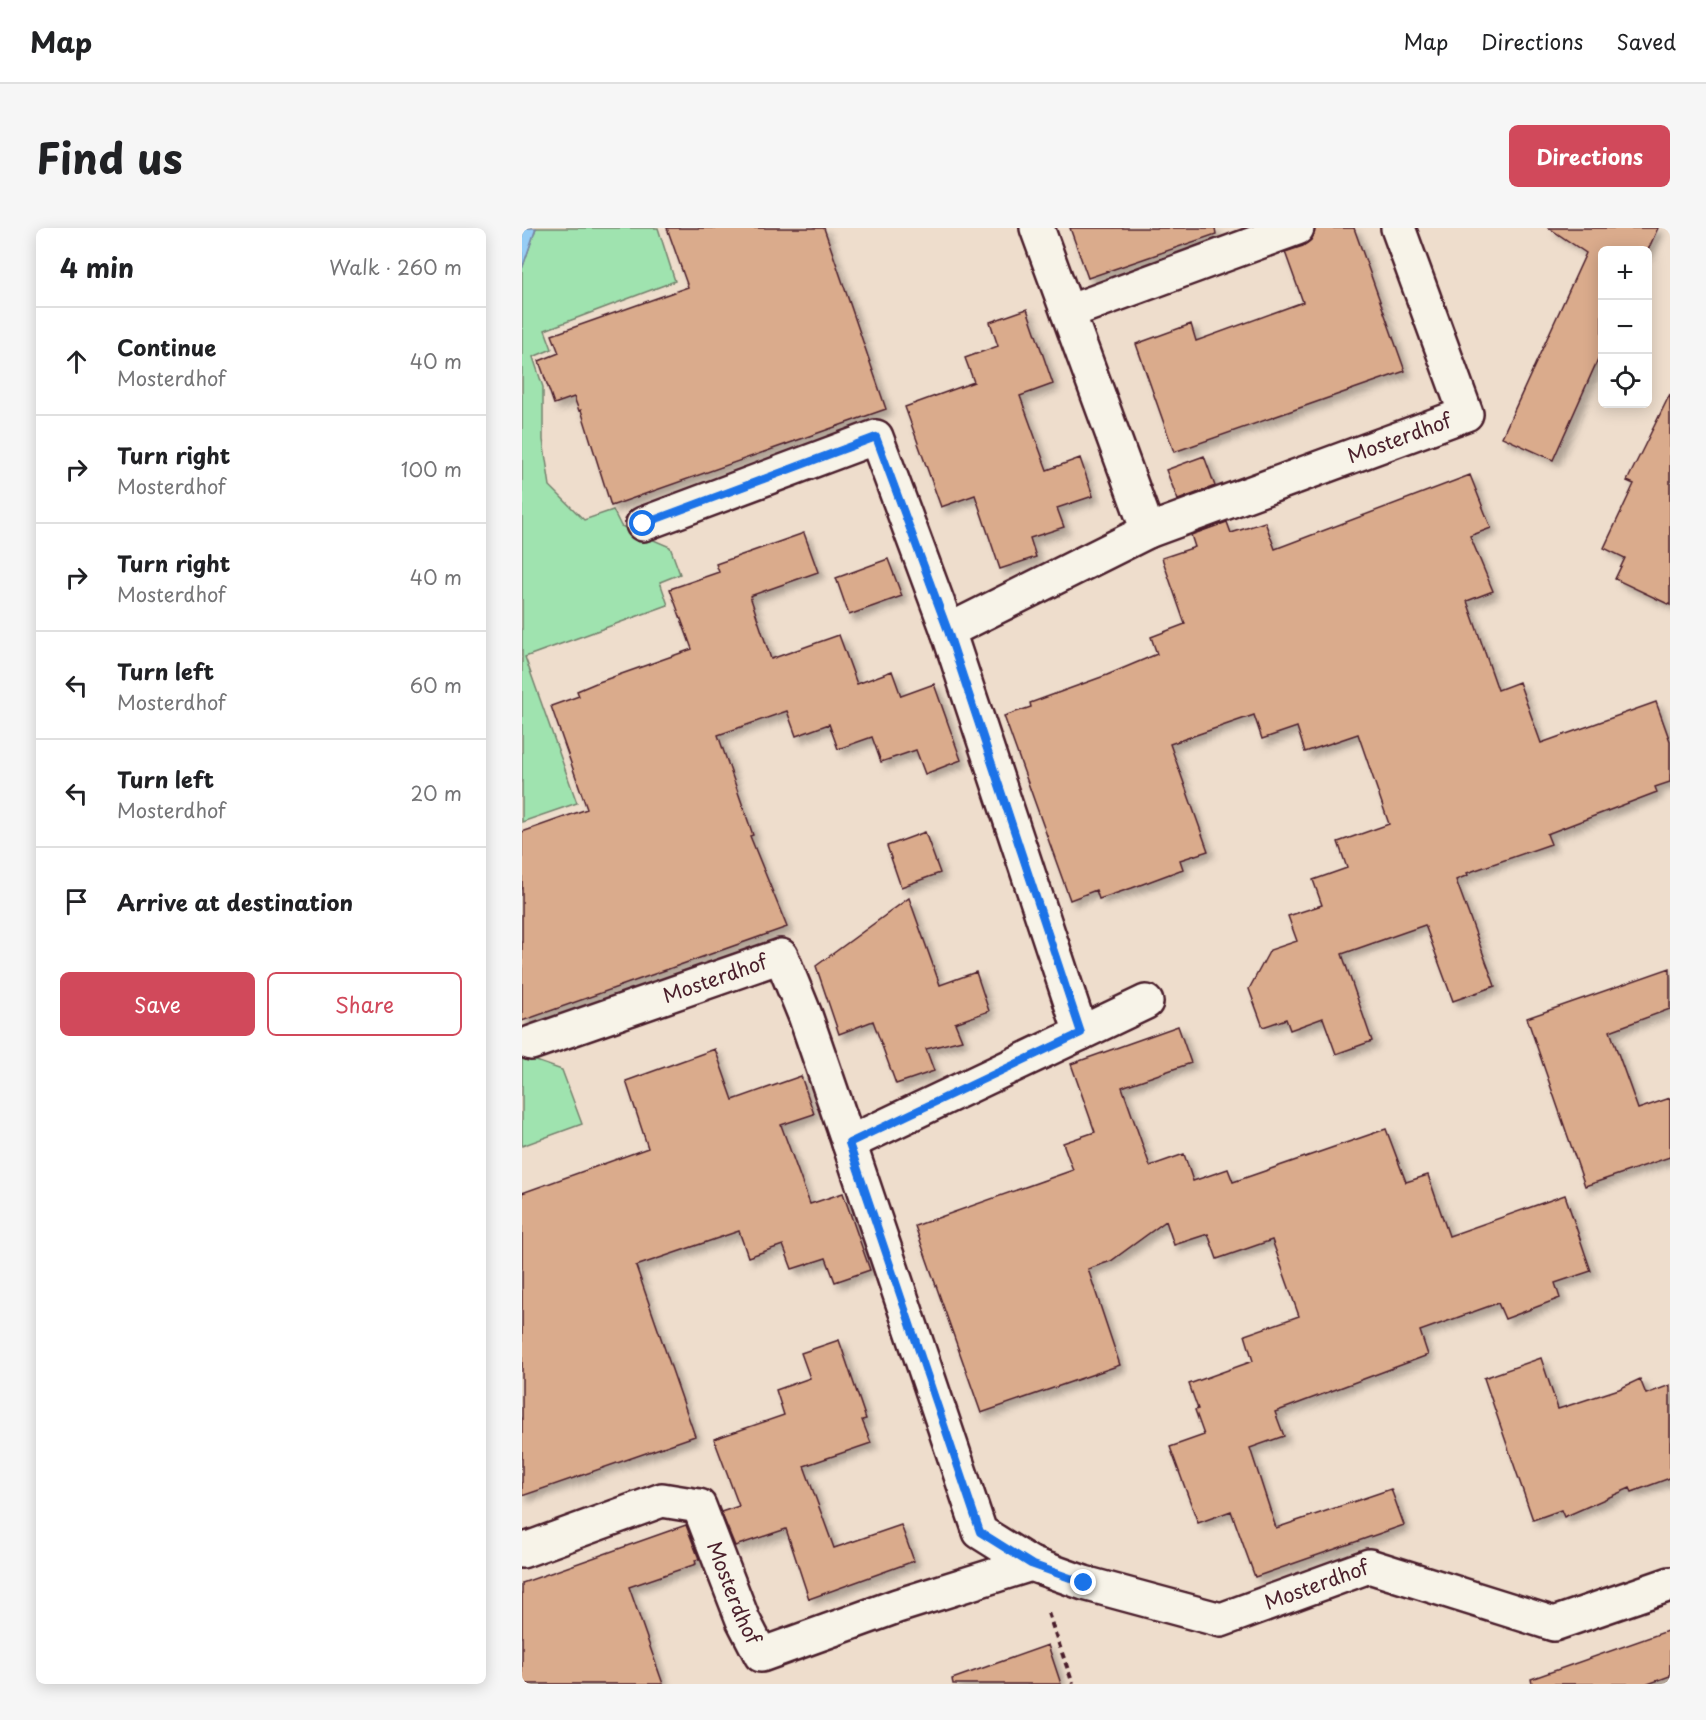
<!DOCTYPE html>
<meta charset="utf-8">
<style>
body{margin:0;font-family:"Playpen Sans",sans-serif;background:#f6f6f6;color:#202124}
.controls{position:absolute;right:18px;top:18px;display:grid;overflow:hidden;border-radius:9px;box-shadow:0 3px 15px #0003}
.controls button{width:54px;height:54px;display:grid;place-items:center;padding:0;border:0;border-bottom:2px solid #e0e0e0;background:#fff;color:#202124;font:30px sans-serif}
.stop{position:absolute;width:18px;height:18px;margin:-14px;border:4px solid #1a73e8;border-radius:50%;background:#fff}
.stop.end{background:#1a73e8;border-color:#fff;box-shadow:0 2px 6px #0008}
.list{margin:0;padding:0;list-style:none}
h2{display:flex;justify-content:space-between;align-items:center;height:78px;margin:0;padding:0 24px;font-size:26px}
h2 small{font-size:20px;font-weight:400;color:#757577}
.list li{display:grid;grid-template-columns:39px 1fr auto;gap:18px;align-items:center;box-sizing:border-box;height:108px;padding:0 24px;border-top:2px solid #e0e0e0}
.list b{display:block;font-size:22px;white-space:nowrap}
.list p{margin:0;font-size:20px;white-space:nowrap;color:#757577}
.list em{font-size:20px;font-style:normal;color:#757577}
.actions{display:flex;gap:12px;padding:18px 24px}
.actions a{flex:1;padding:14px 0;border:2px solid #d1495b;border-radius:9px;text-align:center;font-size:21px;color:#d1495b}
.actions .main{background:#d1495b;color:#fff}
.icon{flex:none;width:33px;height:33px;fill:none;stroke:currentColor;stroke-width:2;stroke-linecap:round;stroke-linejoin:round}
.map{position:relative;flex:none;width:1148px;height:1456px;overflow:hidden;border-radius:9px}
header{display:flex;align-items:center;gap:36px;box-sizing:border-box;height:84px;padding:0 30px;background:#fff;border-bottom:2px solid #e0e0e0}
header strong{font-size:28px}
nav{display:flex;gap:33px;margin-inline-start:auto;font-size:21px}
.intro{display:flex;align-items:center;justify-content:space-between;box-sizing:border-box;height:144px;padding:0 36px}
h1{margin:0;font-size:42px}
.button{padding:15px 27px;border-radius:9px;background:#d1495b;color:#fff;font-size:21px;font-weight:700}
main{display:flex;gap:36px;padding:0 36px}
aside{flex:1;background:#fff;border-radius:9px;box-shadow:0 3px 15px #0003}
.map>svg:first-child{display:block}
.green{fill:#9fe3af;stroke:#74816d;stroke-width:1.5}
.water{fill:#96cdf5;stroke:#7887a4;stroke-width:1.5}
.building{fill:#daab8c;stroke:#4a1f2b;stroke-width:1.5;filter:url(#shadow)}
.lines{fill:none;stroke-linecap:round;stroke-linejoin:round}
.street-casing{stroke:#4a1f2b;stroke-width:38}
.path{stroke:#4a1f2b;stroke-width:4;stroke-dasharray:6 4.5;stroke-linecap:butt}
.street{stroke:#f7f3e8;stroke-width:33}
.route{stroke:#1a73e8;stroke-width:8}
.labels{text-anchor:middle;stroke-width:4.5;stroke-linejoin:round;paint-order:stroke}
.street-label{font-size:20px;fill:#4a1f2b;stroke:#f7f3e8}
</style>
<header>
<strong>Map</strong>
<nav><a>Map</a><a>Directions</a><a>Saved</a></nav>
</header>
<div class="intro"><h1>Find us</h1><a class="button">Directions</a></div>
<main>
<aside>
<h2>4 min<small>Walk · 260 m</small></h2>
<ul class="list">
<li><svg class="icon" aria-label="ahead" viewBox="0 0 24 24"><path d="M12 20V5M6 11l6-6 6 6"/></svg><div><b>Continue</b><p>Mosterdhof</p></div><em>40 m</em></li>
<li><svg class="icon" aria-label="right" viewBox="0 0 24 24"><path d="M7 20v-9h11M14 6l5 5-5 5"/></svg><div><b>Turn right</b><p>Mosterdhof</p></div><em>100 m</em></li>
<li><svg class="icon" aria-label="right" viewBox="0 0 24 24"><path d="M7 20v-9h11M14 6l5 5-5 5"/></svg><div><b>Turn right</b><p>Mosterdhof</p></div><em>40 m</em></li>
<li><svg class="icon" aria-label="left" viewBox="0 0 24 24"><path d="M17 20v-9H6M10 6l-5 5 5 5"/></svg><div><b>Turn left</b><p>Mosterdhof</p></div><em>60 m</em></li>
<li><svg class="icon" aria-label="left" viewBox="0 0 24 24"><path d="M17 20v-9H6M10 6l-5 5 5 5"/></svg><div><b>Turn left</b><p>Mosterdhof</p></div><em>20 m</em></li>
<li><svg class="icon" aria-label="arrive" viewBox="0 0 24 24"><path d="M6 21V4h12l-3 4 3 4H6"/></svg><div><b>Arrive at destination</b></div></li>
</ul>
<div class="actions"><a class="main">Save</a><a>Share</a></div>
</aside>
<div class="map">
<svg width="1148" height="1456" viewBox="0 0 1148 1456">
<defs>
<filter id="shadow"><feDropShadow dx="5.5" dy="5.5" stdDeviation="3" flood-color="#0004"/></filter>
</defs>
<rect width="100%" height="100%" fill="#edc"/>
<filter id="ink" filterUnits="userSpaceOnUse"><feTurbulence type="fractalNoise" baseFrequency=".0167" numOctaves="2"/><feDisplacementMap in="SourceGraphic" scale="12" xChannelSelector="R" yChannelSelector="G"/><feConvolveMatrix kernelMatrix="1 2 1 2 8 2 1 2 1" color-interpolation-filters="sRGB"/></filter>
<g filter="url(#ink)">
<path class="green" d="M 14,0 L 136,0 L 153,53 L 23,102 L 30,121 L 11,129 L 21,159 L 21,212 L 28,258 L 62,292 L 91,282 L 99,298 L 148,319 L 158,346 L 138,354 L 146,377 L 3,429 L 55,575 L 0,594 L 0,41 Z
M 0,828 L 40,842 L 60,896 L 0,918 Z"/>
<path class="water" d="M 0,0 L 14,0 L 0,41 Z"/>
<path class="building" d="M 145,0 L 302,0 L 364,181 L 89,278 L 59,182 L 57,183 L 52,169 L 32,176 L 17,133 L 37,125 L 30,107 L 166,59 Z
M 548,0 L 693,0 L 694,6 L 566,50 Z
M 793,0 L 832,0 L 883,143 L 652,224 L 614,116 L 669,96 L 674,113 L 781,74 L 763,24 L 781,18 L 789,12 Z
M 1027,0 L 1136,0 L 1125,24 L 1080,22 L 1080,122 L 1031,232 L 980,209 L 1064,25 Z
M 505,81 L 531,156 L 498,168 L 525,242 L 558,230 L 571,268 L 535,280 L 542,299 L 508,310 L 514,329 L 478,341 L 453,267 L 419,279 L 383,179 L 452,154 L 443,130 L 476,118 L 468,94 Z
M 1148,166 L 1148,377 L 1093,351 L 1103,330 L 1082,320 L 1112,256 L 1105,253 Z
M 682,228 L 693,258 L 656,272 L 644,242 Z
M 948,247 L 969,300 L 948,308 L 971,363 L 945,373 L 976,462 L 997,454 L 1019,515 L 1134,474 L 1148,513 L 1148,554 L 1133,559 L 1135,564 L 1025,606 L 1029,616 L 945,645 L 946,647 L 934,652 L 973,758 L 931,773 L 903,697 L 820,726 L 850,813 L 814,826 L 801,790 L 768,802 L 764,791 L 741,799 L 727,761 L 748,722 L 775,713 L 766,688 L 800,677 L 791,652 L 825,640 L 816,614 L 867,596 L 836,506 L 783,524 L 775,499 L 740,511 L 732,487 L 648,516 L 686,623 L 658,632 L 661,641 L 610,660 L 577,671 L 574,662 L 548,672 L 482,488 L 509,479 L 508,475 L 585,447 L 635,426 L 629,409 L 663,396 L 640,330 L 673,319 L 669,307 L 705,294 L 709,305 L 743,294 L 753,321 Z
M 282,305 L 296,344 L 228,368 L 249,431 L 317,407 L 335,456 L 370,443 L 379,468 L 412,456 L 439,532 L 403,546 L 394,522 L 359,534 L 350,509 L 316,521 L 307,496 L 274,508 L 265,483 L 196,507 L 231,607 L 228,608 L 265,699 L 0,793 L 0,604 L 65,581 L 29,478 L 57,468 L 55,463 L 74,455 L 170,421 L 148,361 L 197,344 L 194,336 Z
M 366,331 L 380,368 L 327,387 L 314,350 Z
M 403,604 L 418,645 L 379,659 L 365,618 Z
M 387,670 L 418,757 L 454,744 L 467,783 L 433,795 L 440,812 L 404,821 L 412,843 L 374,856 L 351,793 L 317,806 L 294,738 Z
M 1148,740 L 1148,781 L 1088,803 L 1116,881 L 1148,870 L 1148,929 L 1063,958 L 1005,790 Z
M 656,798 L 669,835 L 600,859 L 628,938 L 662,926 L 671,953 L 706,941 L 711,954 L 864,901 L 884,954 L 906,947 L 927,1008 L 1043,967 L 1069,1043 L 1033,1055 L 1038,1070 L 983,1091 L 976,1075 L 898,1103 L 906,1127 L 753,1184 L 762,1208 L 728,1220 L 754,1300 L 869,1261 L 882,1297 L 733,1349 L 709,1283 L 676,1295 L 648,1219 L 682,1207 L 673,1182 L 676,1181 L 667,1156 L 731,1133 L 723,1107 L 777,1088 L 750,1012 L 695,1031 L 686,1006 L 652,1017 L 644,993 L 589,1033 L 566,1041 L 598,1137 L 459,1185 L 393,998 L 551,942 L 541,915 L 573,904 L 549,836 Z
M 193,821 L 211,872 L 279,848 L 292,886 L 259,897 L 288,976 L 321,965 L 348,1042 L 313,1054 L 304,1030 L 270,1041 L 261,1017 L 226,1029 L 217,1003 L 114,1038 L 173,1208 L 0,1268 L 0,965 L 126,920 L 104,853 Z
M 317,1112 L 344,1191 L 340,1192 L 349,1215 L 282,1238 L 312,1320 L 379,1297 L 392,1333 L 287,1371 L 264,1301 L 213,1318 L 199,1284 L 217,1278 L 192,1211 L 262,1187 L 254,1162 L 288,1150 L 279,1125 Z
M 1019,1130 L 1036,1181 L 1097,1161 L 1118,1151 L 1124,1166 L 1148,1157 L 1148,1250 L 1110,1264 L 1108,1260 L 1042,1289 L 1039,1282 L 1011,1292 L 962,1150 Z
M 164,1297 L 177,1331 L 173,1332 L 174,1336 L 107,1359 L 141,1456 L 0,1456 L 0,1355 Z
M 1148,1402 L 1148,1448 L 1126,1456 L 1010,1456 L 1009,1451 Z
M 526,1417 L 539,1456 L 431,1456 L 430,1451 Z"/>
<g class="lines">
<defs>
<g id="street">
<path d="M 546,84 L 775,0"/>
<path d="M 121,296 L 354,209 L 426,403"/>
<path id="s1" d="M 626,303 L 944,186 L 876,0"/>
<path d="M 559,805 L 624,774"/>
<path id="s2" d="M 9,815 L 259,728 L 283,787 L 327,915"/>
<path id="s3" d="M 0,1323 L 140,1272 L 177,1278 L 221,1392 L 239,1427 L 375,1378 L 509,1336 L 458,1304 L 327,915 L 559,805 L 426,403 L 626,303 L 515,0"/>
<path id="s4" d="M 509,1336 L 562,1355 L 699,1392 L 847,1338 L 1032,1396 L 1148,1356"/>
</g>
</defs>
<use href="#street" class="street-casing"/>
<path class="path" d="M 526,1385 L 551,1456"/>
<use href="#street" class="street"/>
</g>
</g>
<g class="lines" filter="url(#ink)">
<path class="route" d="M 121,296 L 354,209 L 426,403 L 559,805 L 327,915 L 458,1304 L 509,1336 L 562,1355"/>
</g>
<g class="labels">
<g class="street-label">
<text dy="7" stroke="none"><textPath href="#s1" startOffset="268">Mosterdhof</textPath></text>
<text dy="7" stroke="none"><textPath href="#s2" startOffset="195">Mosterdhof</textPath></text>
<text dy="7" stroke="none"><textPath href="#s4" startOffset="300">Mosterdhof</textPath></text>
<text dy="7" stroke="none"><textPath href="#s3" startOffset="280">Mosterdhof</textPath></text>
</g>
</g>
</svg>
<div class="controls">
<button>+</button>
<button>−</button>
<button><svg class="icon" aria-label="locate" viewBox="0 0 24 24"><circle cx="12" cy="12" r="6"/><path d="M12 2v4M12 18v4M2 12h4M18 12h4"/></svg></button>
</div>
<div class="stop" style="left:121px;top:296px"></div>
<div class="stop end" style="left:562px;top:1355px"></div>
</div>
</main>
